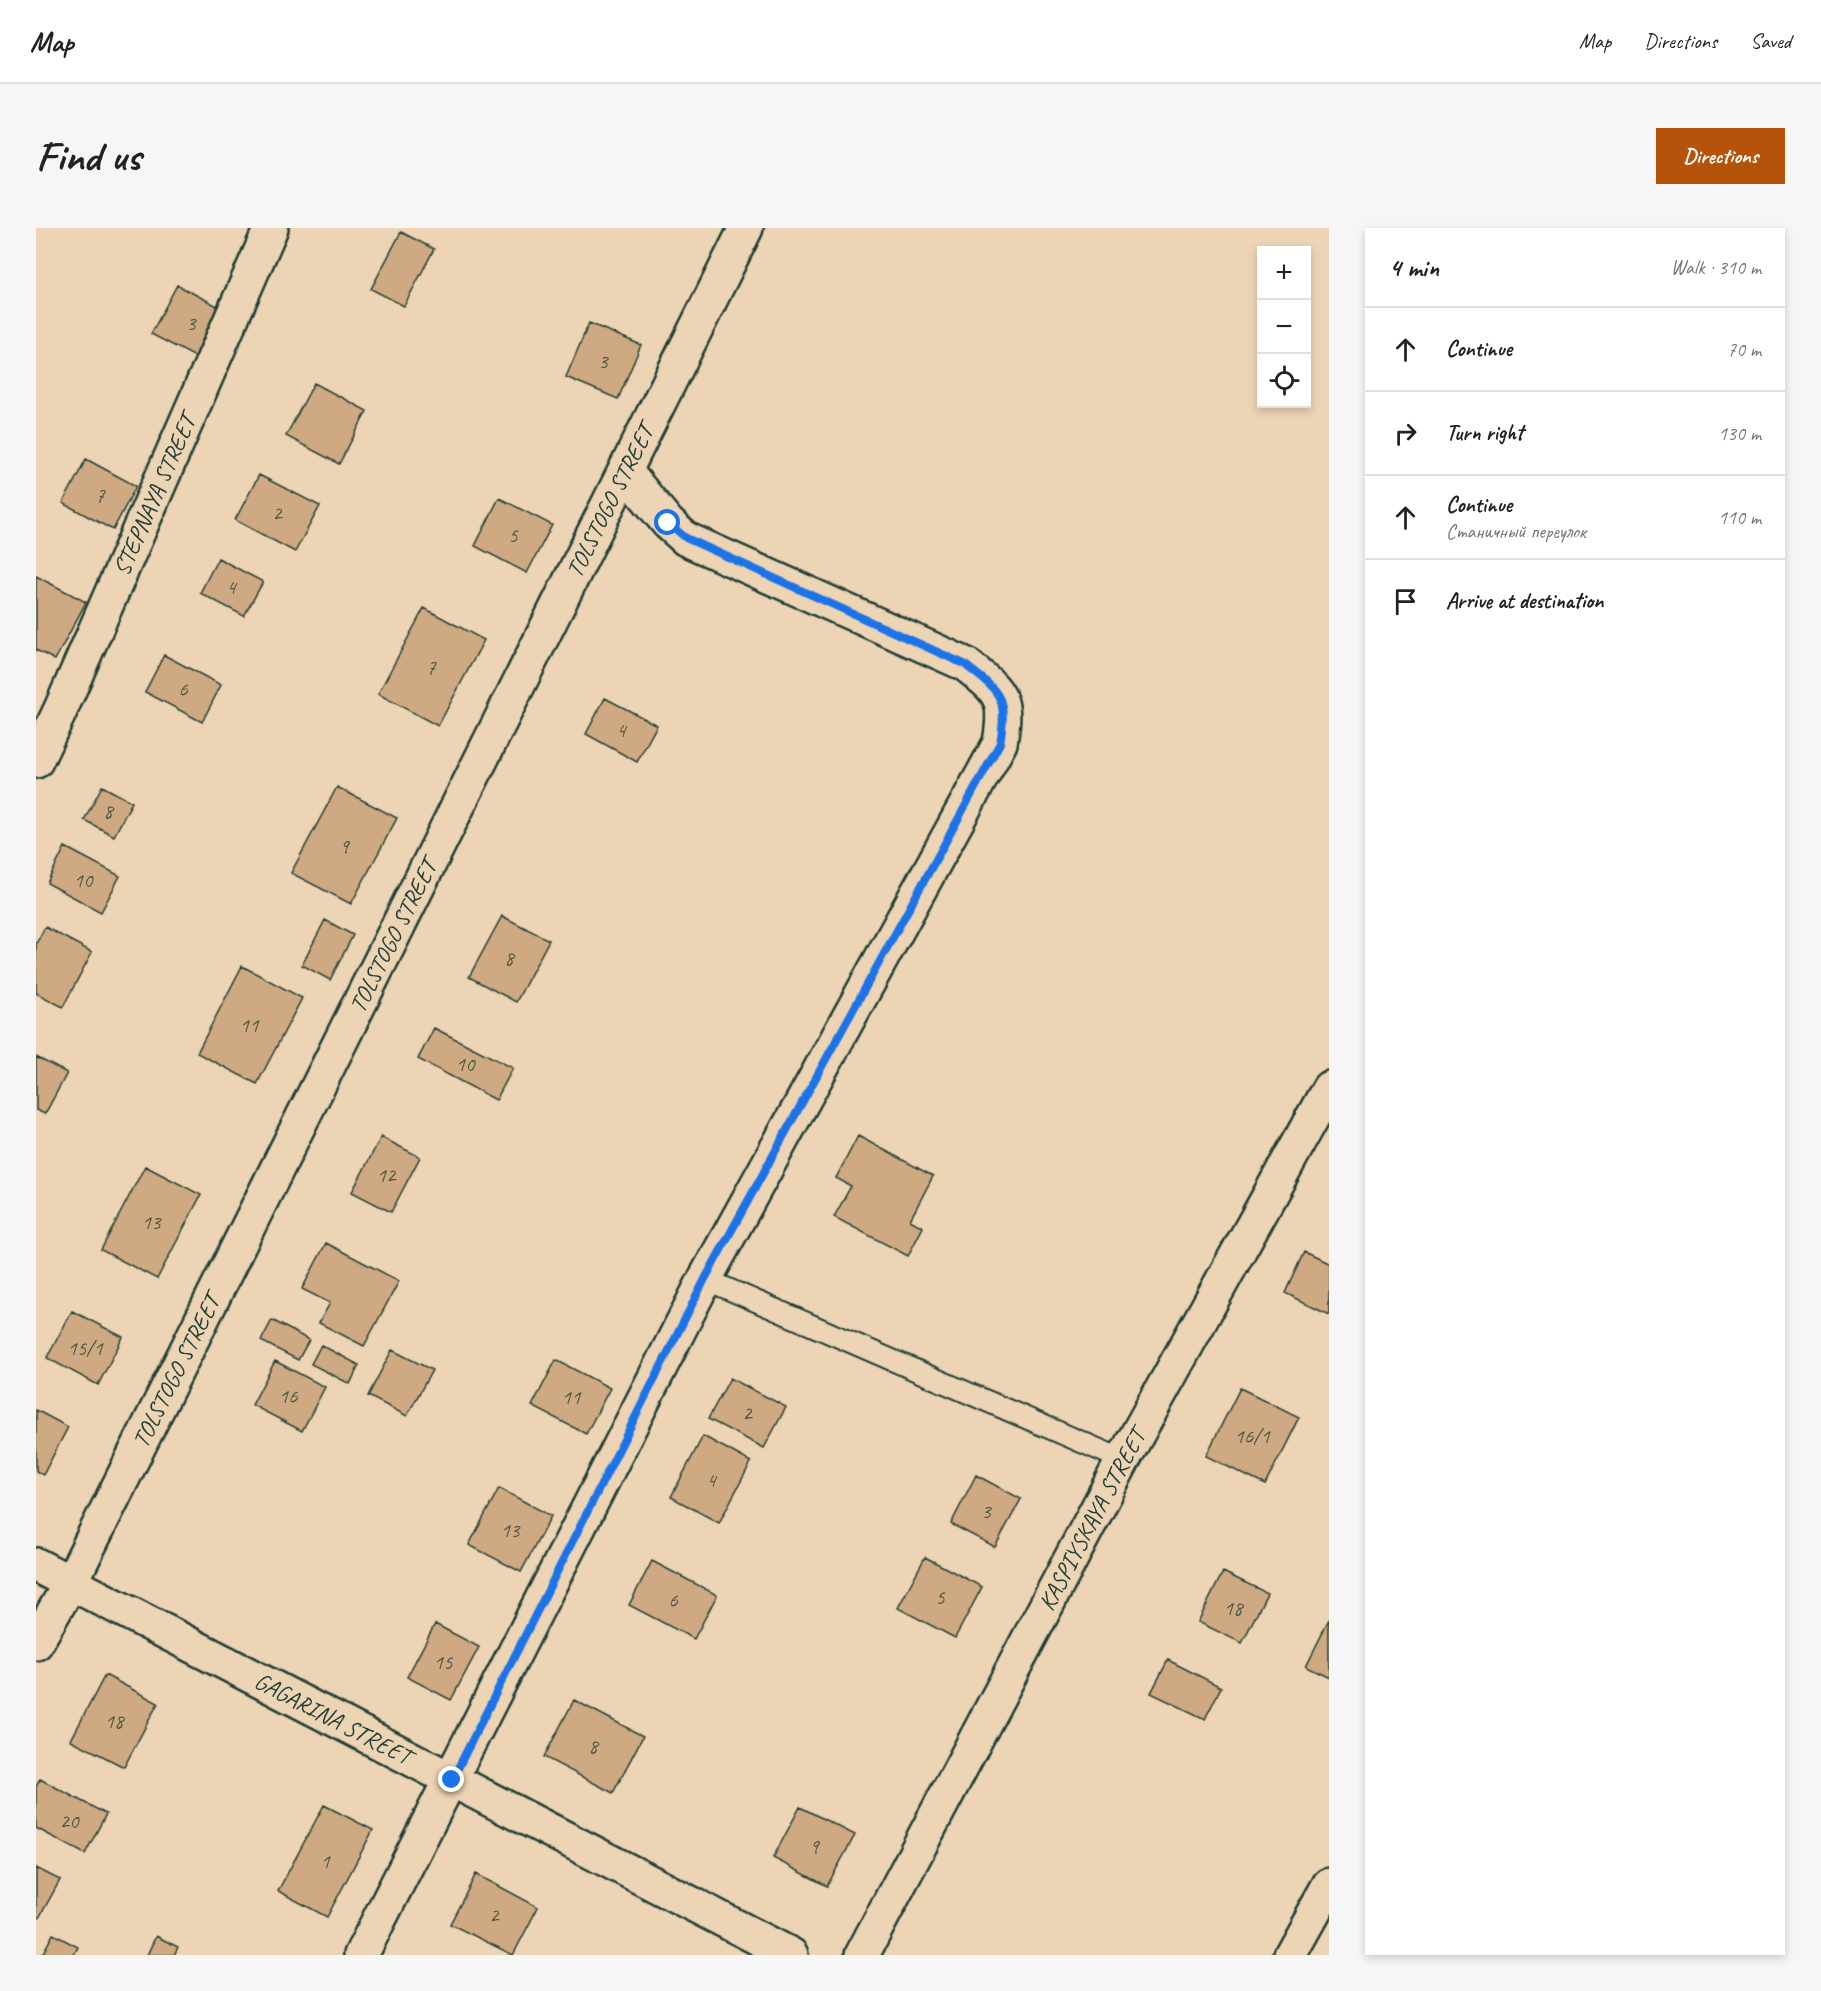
<!DOCTYPE html>
<meta charset="utf-8">
<style>
body{margin:0;font-family:Caveat,sans-serif;background:#f6f6f6;color:#222}
.controls{position:absolute;right:18px;top:18px;display:grid;overflow:hidden;border-radius:0px;box-shadow:0 3px 9px #0003}
.controls button{width:54px;height:54px;display:grid;place-items:center;padding:0;border:0;border-bottom:2px solid #e0e0e0;background:#fff;color:#222;font:30px sans-serif}
.stop{position:absolute;width:18px;height:18px;margin:-14px;border:4px solid #1a73e8;border-radius:50%;background:#fff}
.stop.end{background:#1a73e8;border-color:#fff;box-shadow:0 2px 6px #0008}
.list{margin:0;padding:0;list-style:none}
h2{display:flex;justify-content:space-between;align-items:center;height:78px;margin:0;padding:0 24px;font-size:26px}
h2 small{font-size:20px;font-weight:400;color:#767676}
.list li{display:grid;grid-template-columns:39px 1fr auto;gap:18px;align-items:center;box-sizing:border-box;height:84px;padding:0 24px;border-top:2px solid #e0e0e0}
.list b{display:block;font-size:22px;white-space:nowrap}
.list p{margin:0;font-size:20px;white-space:nowrap;color:#767676}
.list em{font-size:20px;font-style:normal;color:#767676}
.icon{flex:none;width:33px;height:33px;fill:none;stroke:currentColor;stroke-width:2;stroke-linecap:round;stroke-linejoin:round}
.map{position:relative;flex:none;width:1293px;height:1727px;overflow:hidden;border-radius:0px}
header{display:flex;align-items:center;gap:36px;box-sizing:border-box;height:84px;padding:0 30px;background:#fff;border-bottom:2px solid #e0e0e0}
header strong{font-size:28px}
nav{display:flex;gap:33px;margin-inline-start:auto;font-size:21px}
.intro{display:flex;align-items:center;justify-content:space-between;box-sizing:border-box;height:144px;padding:0 36px}
h1{margin:0;font-size:42px}
.button{padding:15px 27px;border-radius:0px;background:#b45309;color:#fff;font-size:21px;font-weight:700}
main{display:flex;gap:36px;padding:0 36px}
aside{flex:1;background:#fff;border-radius:0px;box-shadow:0 3px 9px #0003}
.map>svg:first-child{display:block}
.building{fill:#cfa981;stroke:#1f3d34;stroke-width:1.5}
.lines{fill:none;stroke-linecap:round;stroke-linejoin:round}
.service-casing{stroke:#1f3d34;stroke-width:24}
.minor-casing{stroke:#1f3d34;stroke-width:38}
.service{stroke:#edd4b5;stroke-width:20}
.minor{stroke:#edd4b5;stroke-width:33}
.route{stroke:#1a73e8;stroke-width:8}
.labels{text-anchor:middle;stroke-width:4.5;stroke-linejoin:round;paint-order:stroke}
.number-label{font-size:21px;fill:#4b5847}
.street-label{font-size:24px;fill:#1f3d34;stroke:#edd4b5}
</style>
<header>
<strong>Map</strong>
<nav><a>Map</a><a>Directions</a><a>Saved</a></nav>
</header>
<div class="intro"><h1>Find us</h1><a class="button">Directions</a></div>
<main>
<div class="map">
<svg width="1293" height="1727" viewBox="0 0 1293 1727">
<rect width="100%" height="100%" fill="#edd4b5"/>
<filter id="ink" filterUnits="userSpaceOnUse"><feTurbulence type="fractalNoise" baseFrequency=".0167" numOctaves="2"/><feDisplacementMap in="SourceGraphic" scale="12" xChannelSelector="R" yChannelSelector="G"/><feConvolveMatrix kernelMatrix="1 2 1 2 8 2 1 2 1" color-interpolation-filters="sRGB"/></filter>
<g filter="url(#ink)">
<path class="building" d="M 365,4 L 398,21 L 368,78 L 335,61 Z
M 141,57 L 195,85 L 169,134 L 115,106 Z
M 553,95 L 605,117 L 582,171 L 530,149 Z
M 278,155 L 331,183 L 303,236 L 250,208 Z
M 50,231 L 100,258 L 77,302 L 27,275 Z
M 223,247 L 284,278 L 259,324 L 199,292 Z
M 463,270 L 516,297 L 491,345 L 439,318 Z
M 182,330 L 227,354 L 208,388 L 164,365 Z
M 0,348 L 50,374 L 19,432 L 0,422 Z
M 388,380 L 448,412 L 402,498 L 342,466 Z
M 128,427 L 185,457 L 166,494 L 109,464 Z
M 569,470 L 621,497 L 601,534 L 550,506 Z
M 66,558 L 96,574 L 78,608 L 48,592 Z
M 301,559 L 361,590 L 315,676 L 255,645 Z
M 29,619 L 84,648 L 65,684 L 11,655 Z
M 466,688 L 513,712 L 480,774 L 433,749 Z
M 289,692 L 317,707 L 294,752 L 266,737 Z
M 9,699 L 56,724 L 27,779 L 0,765 L 0,716 Z
M 206,738 L 266,770 L 221,856 L 161,825 Z
M 398,800 L 477,840 L 460,872 L 382,831 Z
M 0,829 L 31,845 L 9,886 L 0,882 Z
M 822,908 L 897,948 L 874,992 L 887,999 L 872,1028 L 798,989 L 815,958 L 800,950 Z
M 345,909 L 384,929 L 355,984 L 316,964 Z
M 109,938 L 165,967 L 121,1051 L 65,1022 Z
M 290,1015 L 363,1053 L 328,1118 L 283,1095 L 294,1075 L 266,1061 Z
M 1268,1024 L 1293,1036 L 1293,1086 L 1249,1065 Z
M 36,1083 L 87,1109 L 62,1157 L 11,1130 Z
M 236,1092 L 273,1112 L 262,1132 L 225,1113 Z
M 285,1117 L 323,1137 L 314,1156 L 275,1136 Z
M 356,1122 L 396,1142 L 371,1188 L 332,1168 Z
M 520,1132 L 574,1160 L 550,1206 L 496,1178 Z
M 239,1133 L 289,1159 L 266,1203 L 216,1177 Z
M 694,1150 L 750,1179 L 728,1220 L 672,1191 Z
M 1204,1160 L 1263,1189 L 1229,1257 L 1170,1228 Z
M 0,1182 L 32,1199 L 7,1247 L 0,1243 Z
M 667,1208 L 715,1234 L 683,1295 L 635,1269 Z
M 940,1247 L 985,1271 L 959,1319 L 915,1296 Z
M 463,1260 L 515,1288 L 485,1344 L 433,1317 Z
M 889,1329 L 946,1359 L 919,1410 L 862,1380 Z
M 616,1333 L 681,1367 L 658,1411 L 593,1377 Z
M 1187,1344 L 1231,1365 L 1206,1415 L 1162,1394 Z
M 1293,1392 L 1293,1449 L 1270,1438 Z
M 399,1396 L 443,1419 L 415,1472 L 371,1449 Z
M 1132,1432 L 1185,1459 L 1169,1491 L 1115,1465 Z
M 69,1447 L 122,1475 L 88,1539 L 35,1512 Z
M 538,1472 L 607,1508 L 577,1565 L 508,1529 Z
M 4,1551 L 70,1586 L 49,1626 L 0,1600 L 0,1559 Z
M 288,1577 L 337,1602 L 291,1689 L 242,1663 Z
M 764,1579 L 819,1607 L 791,1658 L 737,1630 Z
M 0,1640 L 24,1652 L 3,1690 L 0,1688 Z
M 440,1646 L 502,1679 L 477,1727 L 414,1696 Z
M 17,1706 L 42,1719 L 38,1727 L 6,1727 Z
M 120,1708 L 142,1719 L 138,1727 L 111,1727 Z"/>
<g class="lines">
<defs>
<path id="service" d="M 669,1051 L 1087,1232"/>
<g id="minor">
<path id="s1" d="M 0,533 L 24,483 L 235,0"/>
<path id="s2" d="M 0,1337 L 755,1727"/>
<path id="s3" d="M 0,1415 L 35,1354 L 710,0"/>
<path d="M 325,1727 L 669,1051 L 964,515 C 972,468 964,464 929,436 L 650,311 L 632,295 L 589,243"/>
<path id="s4" d="M 826,1727 L 1087,1232 L 1293,860"/>
<path d="M 1254,1727 L 1293,1657"/>
</g>
</defs>
<use href="#service" class="service-casing"/>
<use href="#minor" class="minor-casing"/>
<use href="#service" class="service"/>
<use href="#minor" class="minor"/>
</g>
</g>
<g class="lines" filter="url(#ink)">
<path class="route" d="M 416,1552 L 669,1051 L 964,515 C 972,468 964,464 928,436 L 650,310 L 632,295"/>
</g>
<g class="labels">
<g class="number-label">
<text x="155" y="102">3</text>
<text x="567" y="140">3</text>
<text x="64" y="274">7</text>
<text x="241" y="292">2</text>
<text x="477" y="314">5</text>
<text x="195" y="366">4</text>
<text x="395" y="446">7</text>
<text x="147" y="468">6</text>
<text x="585" y="509">4</text>
<text x="72" y="590">8</text>
<text x="308" y="625">9</text>
<text x="47" y="659">10</text>
<text x="473" y="737">8</text>
<text x="213" y="804">11</text>
<text x="429" y="843">10</text>
<text x="350" y="954">12</text>
<text x="115" y="1001">13</text>
<text x="49" y="1127">15/1</text>
<text x="252" y="1175">16</text>
<text x="535" y="1176">11</text>
<text x="711" y="1192">2</text>
<text x="1216" y="1215">16/1</text>
<text x="675" y="1259">4</text>
<text x="950" y="1290">3</text>
<text x="474" y="1309">13</text>
<text x="904" y="1376">5</text>
<text x="637" y="1379">6</text>
<text x="1197" y="1387">18</text>
<text x="407" y="1441">15</text>
<text x="78" y="1500">18</text>
<text x="557" y="1525">8</text>
<text x="33" y="1600">20</text>
<text x="778" y="1625">9</text>
<text x="289" y="1640">1</text>
<text x="458" y="1694">2</text>
</g>
<g class="street-label">
<text dy="8" stroke="none"><textPath href="#s1" startOffset="291">STEPNAYA STREET</textPath></text>
<text dy="8" stroke="none"><textPath href="#s3" startOffset="1278">TOLSTOGO STREET</textPath></text>
<text dy="8" stroke="none"><textPath href="#s3" startOffset="792">TOLSTOGO STREET</textPath></text>
<text dy="8" stroke="none"><textPath href="#s3" startOffset="306">TOLSTOGO STREET</textPath></text>
<text dy="8" stroke="none"><textPath href="#s4" startOffset="492">KASPIYSKAYA STREET</textPath></text>
<text dy="8" stroke="none"><textPath href="#s2" startOffset="334">GAGARINA STREET</textPath></text>
</g>
</g>
</svg>
<div class="controls">
<button>+</button>
<button>−</button>
<button><svg class="icon" aria-label="locate" viewBox="0 0 24 24"><circle cx="12" cy="12" r="6"/><path d="M12 2v4M12 18v4M2 12h4M18 12h4"/></svg></button>
</div>
<div class="stop" style="left:632px;top:295px"></div>
<div class="stop end" style="left:416px;top:1552px"></div>
</div>
<aside>
<h2>4 min<small>Walk · 310 m</small></h2>
<ul class="list">
<li><svg class="icon" aria-label="ahead" viewBox="0 0 24 24"><path d="M12 20V5M6 11l6-6 6 6"/></svg><div><b>Continue</b></div><em>70 m</em></li>
<li><svg class="icon" aria-label="right" viewBox="0 0 24 24"><path d="M7 20v-9h11M14 6l5 5-5 5"/></svg><div><b>Turn right</b></div><em>130 m</em></li>
<li><svg class="icon" aria-label="ahead" viewBox="0 0 24 24"><path d="M12 20V5M6 11l6-6 6 6"/></svg><div><b>Continue</b><p>Станичный переулок</p></div><em>110 m</em></li>
<li><svg class="icon" aria-label="arrive" viewBox="0 0 24 24"><path d="M6 21V4h12l-3 4 3 4H6"/></svg><div><b>Arrive at destination</b></div></li>
</ul>
</aside>
</main>
